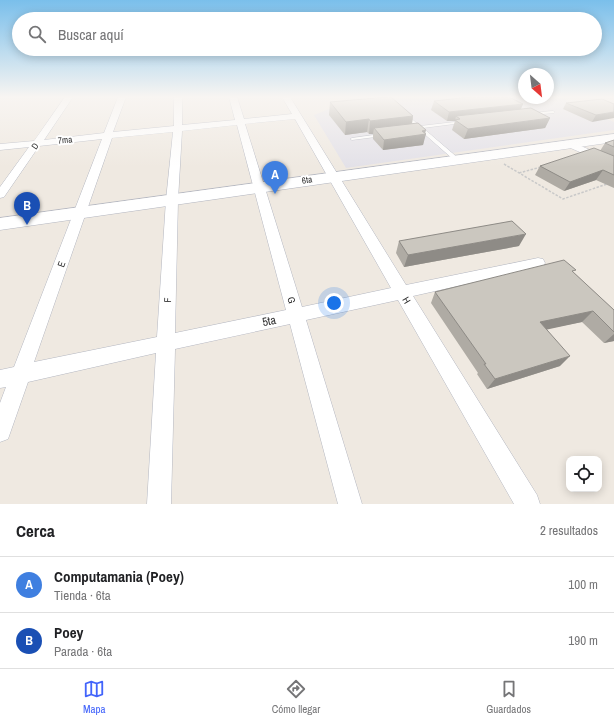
<!DOCTYPE html>
<html lang="es">
<meta charset="utf-8">
<style>
body{margin:0;font-family:"Archivo Narrow",sans-serif;background:#f2f2f2;color:#202124}
.controls{position:absolute;right:12px;bottom:12px;display:grid;overflow:hidden;border-radius:8px;box-shadow:0 2px 10px #0003}
.controls button{width:36px;height:36px;display:grid;place-items:center;padding:0;border:0;border-bottom:1px solid #e0e0e0;background:#fff;color:#202124;font:20px sans-serif}
.compass{position:absolute;left:518px;top:68px;width:36px;height:36px;border-radius:50%;background:#fff;box-shadow:0 2px 10px #0003;rotate:152deg}
.you{position:absolute;left:334px;top:303px;width:14px;height:14px;margin:-10px;border:3px solid #fff;border-radius:50%;background:#1a73e8;box-shadow:0 0 0 6px #1a73e833}
.badge{display:grid;place-items:center;width:26px;height:26px;border-radius:50%;background:#4264fb;color:#fff;font-size:13px;font-weight:700}
.pin{position:absolute;translate:-50% -33px;filter:drop-shadow(0 1px 2px #0008)}
.pin::after{content:'';position:absolute;top:21px;width:14px;height:12px;background:inherit;clip-path:polygon(0 0,100% 0,50% 100%)}
.list{margin:0;padding:0;list-style:none}
h2{display:flex;justify-content:space-between;align-items:center;height:52px;margin:0;padding:0 16px;font-size:17px}
h2 small{font-size:13px;font-weight:400;color:#757577}
.list li{display:grid;grid-template-columns:26px 1fr auto;gap:12px;align-items:center;box-sizing:border-box;height:56px;padding:0 16px;border-top:1px solid #e0e0e0}
.list b{display:block;font-size:15px;white-space:nowrap}
.list p{margin:0;font-size:13px;white-space:nowrap;color:#757577}
.list em{font-size:13px;font-style:normal;color:#757577}
.icon{flex:none;width:22px;height:22px;fill:none;stroke:currentColor;stroke-width:2;stroke-linecap:round;stroke-linejoin:round}
.map{position:relative;flex:none;width:614px;height:504px;overflow:hidden}
.search{position:absolute;background:#fff;box-shadow:0 2px 10px #0003;left:12px;right:12px;top:12px;height:44px;display:flex;align-items:center;gap:10px;box-sizing:border-box;padding:0 14px;border-radius:22px;color:#757577;font-size:15px}
.sheet{height:164px;background:#fff}
nav{display:flex;justify-content:space-around;align-items:center;box-sizing:border-box;height:56px;border-top:1px solid #e0e0e0;background:#fff;font-size:11px;color:#757577}
nav a{display:grid;justify-items:center;gap:2px}
nav .on{color:#4264fb}
.map>svg:first-child{display:block}
.industrial{fill:#e3e1e8}
.lines{fill:none;stroke-linecap:round;stroke-linejoin:round}
.lane-casing{stroke:#b4b7c1;stroke-width:1}
.street-casing{stroke:#b4b7c1;stroke-width:1}
.secondary-casing{stroke:#b4b7c1;stroke-width:1}
.path{stroke:#c9c9c9;stroke-width:1.5;stroke-dasharray:2.5 1.5;stroke-linecap:butt}
.lane{fill:#fff;fill-rule:evenodd}
.street{fill:#fff;fill-rule:evenodd}
.secondary{fill:#fff;fill-rule:evenodd}
.wall{fill:#afaba4}
.shaded-wall{fill:#8e8b86}
.building{fill:#cbc7bf;stroke:#8e8b86}
.labels{text-anchor:middle;stroke-width:4;stroke-linejoin:round;paint-order:stroke}
.far-street-label{font-size:9px;fill:#2e2e2e;stroke:#fff}
.street-label{font-size:10px;fill:#2e2e2e;stroke:#fff}
.near-street-label{font-size:12px;fill:#2e2e2e;stroke:#fff}
</style>
<div class="map">
<svg width="614" height="504" viewBox="0 0 614 504">
<rect width="100%" height="100%" fill="#efe9e1"/>
<path class="industrial" d="M 351,97 L 548,98 L 548,97 L 560,97 L 614,122 L 614,130 L 346,168 L 314,115 L 354,99 Z"/>
<g class="lines">
<defs>
<path id="lane" d="M 553,111 L 555,112 L 554,113 L 532,115 L 530,114 L 532,113 Z
M 404,114 L 406,114 L 420,126 L 463,121 L 463,123 L 462,123 L 423,128 L 458,158 L 458,160 L 454,160 L 404,116 Z
M 381,134 L 383,135 L 383,136 L 352,140 L 350,139 L 352,138 Z"/>
<path id="street" d="M 65,97 L 73,97 L 44,140 L 104,133 L 118,97 L 126,97 L 113,132 L 174,126 L 174,97 L 182,97 L 182,125 L 235,120 L 229,97 L 237,97 L 244,119 L 292,114 L 282,97 L 290,97 L 406,285 L 538,258 L 543,259 L 545,263 L 543,267 L 538,268 L 413,296 L 537,495 L 540,504 L 514,504 L 398,300 L 306,320 L 362,504 L 338,504 L 290,324 L 175,349 L 171,504 L 147,504 L 156,353 L 28,382 L 8,439 L 0,442 L 0,403 L 6,387 L 0,388 L 0,370 L 14,367 L 102,139 L 39,146 L 4,197 L 0,198 L 0,187 L 29,147 L 0,150 L 0,144 L 34,141 ZM 295,119 L 391,288 L 302,307 L 245,124 ZM 237,125 L 286,310 L 175,333 L 178,200 L 182,131 ZM 173,132 L 166,200 L 157,337 L 34,362 L 112,138 Z
M 569,141 L 614,160 L 614,167 L 566,146 L 564,144 L 566,142 Z"/>
<path id="secondary" d="M 614,134 L 614,142 L 0,230 L 0,218 Z"/>
</defs>
<use href="#lane" class="lane-casing"/>
<use href="#street" class="street-casing"/>
<use href="#secondary" class="secondary-casing"/>
<path class="path" d="M 504,164 L 563,199 L 607,184
M 519,173 L 541,167"/>
<use href="#lane" class="lane"/>
<use href="#street" class="street"/>
<use href="#secondary" class="secondary"/>
</g>
<path class="wall" d="M 434,101 L 523,104 L 521,109 L 550,118 L 545,128 L 464,139 L 452,130 L 455,121 L 447,121 L 431,110 Z
M 330,102 L 413,116 L 412,124 L 425,134 L 423,145 L 383,150 L 373,139 L 373,134 L 369,134 L 367,132 L 345,135 L 329,115 Z
M 566,103 L 614,104 L 592,122 L 563,109 Z
M 614,140 L 614,188 L 596,180 L 564,191 L 535,175 L 540,166 L 600,151 L 605,143 Z
M 399,241 L 519,246 L 404,267 L 396,253 Z
M 573,272 L 614,310 L 614,341 L 604,343 L 582,322 L 546,329 L 560,366 L 487,389 L 477,374 L 478,373 L 431,303 L 435,292 Z"/>
<path class="shaded-wall" d="M 523,104 L 519,113 L 460,119 L 456,116 L 455,121 L 447,121 L 449,112 Z
M 614,112 L 614,118 L 592,122 L 596,115 Z
M 413,116 L 411,129 L 374,128 L 373,134 L 369,134 L 370,121 Z
M 550,118 L 545,128 L 464,139 L 468,129 Z
M 369,119 L 367,132 L 345,135 L 346,122 Z
M 426,130 L 425,134 L 426,134 L 423,145 L 383,150 L 384,140 Z
M 603,170 L 596,180 L 564,191 L 570,182 Z
M 526,234 L 519,246 L 404,267 L 408,255 Z
M 593,311 L 582,322 L 531,333 L 540,322 Z
M 614,334 L 614,341 L 604,343 Z
M 570,356 L 560,366 L 487,389 L 495,379 Z"/>
<path class="building" d="M 387,97 L 391,97 L 413,116 L 370,121 L 369,119 L 346,122 L 330,102 Z
M 470,97 L 509,97 L 523,104 L 449,112 L 434,101 Z
M 602,99 L 614,104 L 614,112 L 596,115 L 566,103 Z
M 531,108 L 550,118 L 468,129 L 455,120 L 460,119 L 456,116 Z
M 418,123 L 426,130 L 422,131 L 426,134 L 384,140 L 374,128 Z
M 614,140 L 614,147 L 605,143 Z
M 594,148 L 614,156 L 614,175 L 603,170 L 570,182 L 540,166 Z
M 512,221 L 526,234 L 408,255 L 399,241 Z
M 564,260 L 576,270 L 572,271 L 614,310 L 614,332 L 593,311 L 540,322 L 570,356 L 495,379 L 484,364 L 486,364 L 435,292 Z"/>
<linearGradient id="sky" x2="0" y2="1"><stop stop-color="#7abfeb"/><stop offset="0.58" stop-color="#f8f5f2"/><stop offset="1" stop-color="#f8f5f2" stop-opacity="0"/></linearGradient>
<rect width="614" height="167" fill="url(#sky)"/>
<g class="labels">
<g class="far-street-label">
<text transform="translate(65 140) rotate(-6)" y="3">7ma</text>
<text transform="translate(35 146) rotate(-55)" y="3">D</text>
<text transform="translate(307 180) rotate(-8)" y="3">6ta</text>
</g>
<g class="street-label">
<text transform="translate(61 264) rotate(-70)" y="4">E</text>
<text transform="translate(167 300) rotate(-88)" y="4">F</text>
<text transform="translate(292 300) rotate(74)" y="4">G</text>
<text transform="translate(407 300) rotate(59)" y="4">H</text>
</g>
<g class="near-street-label">
<text transform="translate(269 321) rotate(-12)" y="4">5ta</text>
</g>
</g>
</svg>
<div class="controls">
<button><svg class="icon" aria-label="locate" viewBox="0 0 24 24"><circle cx="12" cy="12" r="6"/><path d="M12 2v4M12 18v4M2 12h4M18 12h4"/></svg></button>
</div>
<svg class="compass" viewBox="-18 -18 36 36"><path d="M0-13l5 13h-10z" fill="#e53935"/><path d="M0 13l5-13h-10z" fill="#757577"/></svg>
<div class="you"></div>
<div class="pin badge" style="left:275px;top:194px;background:#3f7fe0">A</div>
<div class="pin badge" style="left:27px;top:225px;background:#1a4fb4">B</div>
<div class="search"><svg class="icon" aria-label="search" viewBox="0 0 24 24"><circle cx="10" cy="10" r="6"/><path d="M15 15l6 6"/></svg>Buscar aquí</div>
</div>
<section class="sheet">
<h2>Cerca<small>2 resultados</small></h2>
<ul class="list">
<li><span class="badge" style="background:#3f7fe0">A</span><div><b>Computamania (Poey)</b><p>Tienda · 6ta</p></div><em>100 m</em></li>
<li><span class="badge" style="background:#1a4fb4">B</span><div><b>Poey</b><p>Parada · 6ta</p></div><em>190 m</em></li>
</ul>
</section>
<nav>
<a class="on"><svg class="icon" aria-label="map" viewBox="0 0 24 24"><path d="M3 6l6-2 6 2 6-2v14l-6 2-6-2-6 2zM9 4v14M15 6v14"/></svg>Mapa</a>
<a><svg class="icon" aria-label="directions" viewBox="0 0 24 24"><path d="M12 3l9 9-9 9-9-9zM9 14v-3h6M13 9l2 2-2 2"/></svg>Cómo llegar</a>
<a><svg class="icon" aria-label="saved" viewBox="0 0 24 24"><path d="M7 4h10v16l-5-4-5 4z"/></svg>Guardados</a>
</nav>
